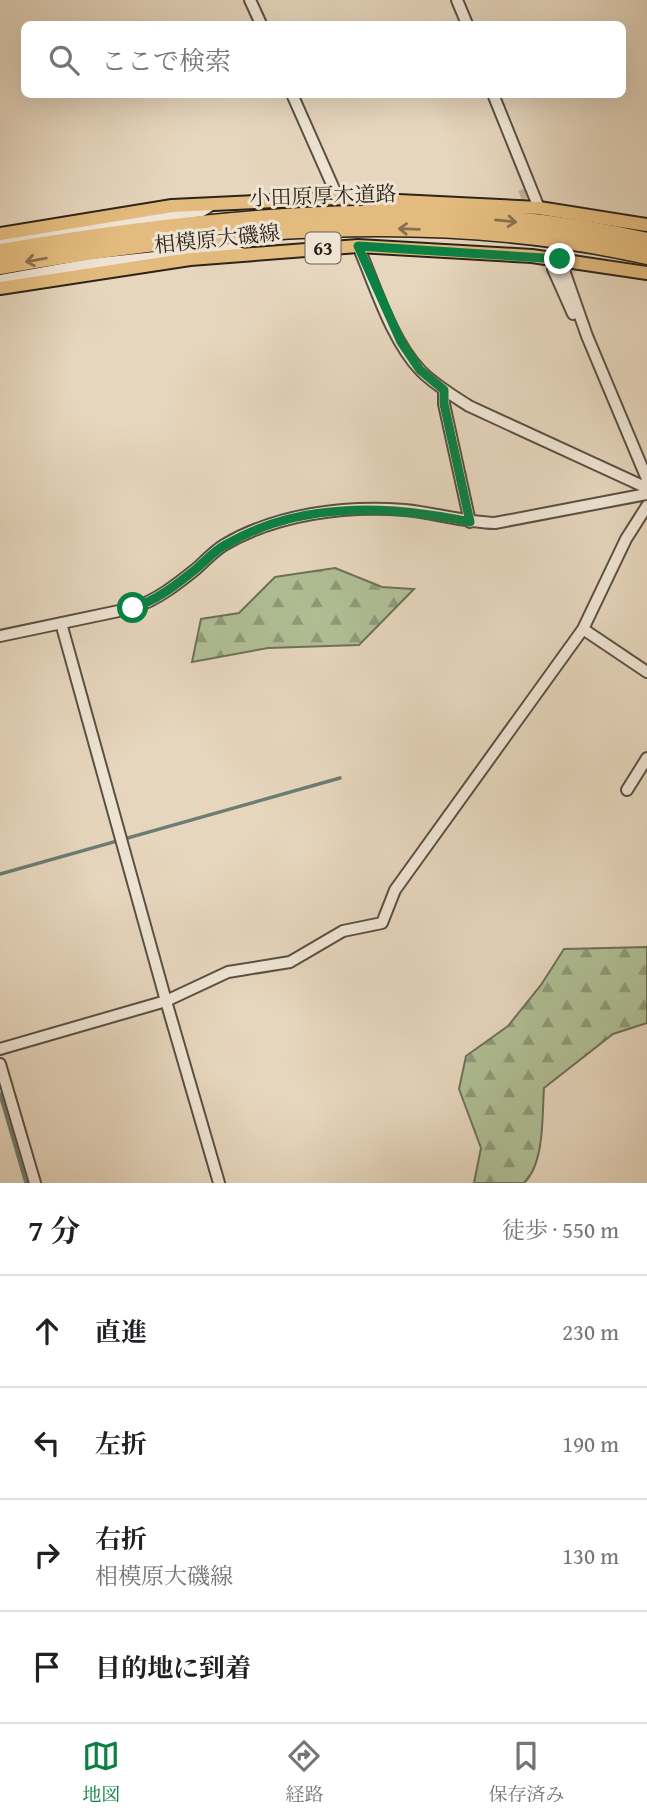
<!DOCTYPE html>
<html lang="ja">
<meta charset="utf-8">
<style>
body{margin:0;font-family:"Gentium Book Plus","Noto Serif JP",serif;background:#f2f2f2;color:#202124}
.stop{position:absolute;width:21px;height:21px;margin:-16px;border:5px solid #0b8043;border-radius:50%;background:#fff}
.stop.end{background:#0b8043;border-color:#fff;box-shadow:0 2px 7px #0008}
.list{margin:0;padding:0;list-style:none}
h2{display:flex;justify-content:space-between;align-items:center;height:91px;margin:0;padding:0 28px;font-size:30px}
h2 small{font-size:23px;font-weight:400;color:#757577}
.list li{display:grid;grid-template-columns:46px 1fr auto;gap:21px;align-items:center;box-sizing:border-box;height:112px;padding:0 28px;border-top:2px solid #e0e0e0}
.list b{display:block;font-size:26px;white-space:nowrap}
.list p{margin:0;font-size:23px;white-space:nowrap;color:#757577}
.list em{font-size:23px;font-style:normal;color:#757577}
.icon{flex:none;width:38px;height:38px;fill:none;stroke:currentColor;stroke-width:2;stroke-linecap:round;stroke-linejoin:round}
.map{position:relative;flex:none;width:647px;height:1183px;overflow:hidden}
.search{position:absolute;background:#fff;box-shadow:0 7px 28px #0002;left:21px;right:21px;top:21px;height:77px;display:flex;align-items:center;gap:18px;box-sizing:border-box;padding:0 24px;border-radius:10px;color:#757577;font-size:26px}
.sheet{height:539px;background:#fff}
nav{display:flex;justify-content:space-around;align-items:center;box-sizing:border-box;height:98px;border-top:2px solid #e0e0e0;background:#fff;font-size:19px;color:#757577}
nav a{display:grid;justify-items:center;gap:4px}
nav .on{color:#0b8043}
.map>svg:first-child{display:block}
.forest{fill:url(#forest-firs);stroke:#6e7258;stroke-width:2}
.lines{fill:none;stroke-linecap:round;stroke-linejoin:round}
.stream{stroke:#6c7d73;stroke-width:3.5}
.minor-tunnel{stroke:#c1b29c;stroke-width:10;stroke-dasharray:10 5;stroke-linecap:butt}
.minor-casing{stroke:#5a5043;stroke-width:14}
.major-casing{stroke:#2c241a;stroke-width:16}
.highway-casing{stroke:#2c241a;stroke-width:19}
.minor{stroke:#efe4d4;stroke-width:10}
.major{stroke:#e3bb7e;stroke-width:12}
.highway{stroke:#e3bb7e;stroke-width:16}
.oneway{stroke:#88704c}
.route{stroke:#0b8043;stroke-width:9}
.labels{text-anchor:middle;stroke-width:6;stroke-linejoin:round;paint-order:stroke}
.shield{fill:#efe4d4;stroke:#665e52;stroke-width:2}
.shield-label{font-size:19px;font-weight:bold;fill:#2c241a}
.street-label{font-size:21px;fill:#2c241a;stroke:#efe4d4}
</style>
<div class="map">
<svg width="647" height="1183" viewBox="0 0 647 1183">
<defs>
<pattern id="forest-firs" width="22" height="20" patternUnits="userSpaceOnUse" patternTransform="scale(1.75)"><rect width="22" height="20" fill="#b0bf95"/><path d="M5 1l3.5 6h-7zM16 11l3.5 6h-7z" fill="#8f9b79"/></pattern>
</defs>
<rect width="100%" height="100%" fill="#e6d6bd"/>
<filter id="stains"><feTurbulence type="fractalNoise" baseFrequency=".00286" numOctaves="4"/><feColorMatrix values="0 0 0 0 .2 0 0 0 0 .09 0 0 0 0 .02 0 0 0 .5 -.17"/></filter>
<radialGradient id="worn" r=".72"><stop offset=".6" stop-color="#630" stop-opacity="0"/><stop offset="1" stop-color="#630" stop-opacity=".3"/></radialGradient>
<path class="forest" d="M 335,568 L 382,587 L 414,589 L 359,645 L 268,648 L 192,662 L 201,619 L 239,613 L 275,577 Z
M 647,947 L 647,1023 L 613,1034 L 544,1088 C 542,1115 545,1163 524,1183 L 474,1183 L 481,1148 L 459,1089 L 466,1056 L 508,1026 L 541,985 L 564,949 Z"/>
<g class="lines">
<path class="stream" d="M 0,874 L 340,778
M 0,1094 L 26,1183"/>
<path class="minor-tunnel" d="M 523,189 L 532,213"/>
<defs>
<path id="minor" d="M 250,0 L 261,24
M 457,0 L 467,24
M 292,94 L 338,198
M 493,94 L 539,208
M 0,242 L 202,211 L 213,204
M 358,246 C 375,285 391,340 421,371 C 435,385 452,395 469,406 L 647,488
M 560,259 L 587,336 L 647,479
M 553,269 L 573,314
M 0,280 L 90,264 L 230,249 L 246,255
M 444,390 L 444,404 L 470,522
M 61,623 L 166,1001 L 219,1183
M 583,629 L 647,672
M 0,636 L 133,608 C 157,600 176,585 196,569 C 205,561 214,551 224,545 C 276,514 346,505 405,510 C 435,513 464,522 495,523 L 647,494
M 627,790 L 647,758
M 0,1049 L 166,1001 L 228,972 L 290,962 L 343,931 L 382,923 L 395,890 L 583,629 L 626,539 L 647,506
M 0,1064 L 35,1183"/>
<path id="major" d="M 0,234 L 172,206 L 338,198 L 539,208 L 647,225
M 0,288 L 190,259 L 358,246 L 532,256 L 647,273"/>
<path id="highway" d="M 0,252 C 212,216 434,193 647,241
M 0,266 C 212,229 434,208 647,256"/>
</defs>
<use href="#minor" class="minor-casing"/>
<use href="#major" class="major-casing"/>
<use href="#highway" class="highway-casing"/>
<use href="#minor" class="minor"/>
<use href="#major" class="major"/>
<use href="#highway" class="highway"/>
</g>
<defs><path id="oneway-shaft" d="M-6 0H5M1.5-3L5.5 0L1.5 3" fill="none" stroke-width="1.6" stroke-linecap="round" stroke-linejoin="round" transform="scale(1.75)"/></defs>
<g class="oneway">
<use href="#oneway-shaft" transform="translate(506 221) rotate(6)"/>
<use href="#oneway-shaft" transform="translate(409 229) rotate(-178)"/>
<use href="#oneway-shaft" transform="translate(36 260) rotate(170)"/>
</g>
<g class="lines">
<path class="route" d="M 133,608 C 157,600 176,585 196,569 C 205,561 214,551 225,545 C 300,501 388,505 470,522 L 444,404 L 444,390 L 420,370 L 401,342 L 358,246 L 560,259"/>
</g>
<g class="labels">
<rect class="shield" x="305.5" y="232.5" width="35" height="31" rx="5"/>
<g class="shield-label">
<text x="323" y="255">63</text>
</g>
<g class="street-label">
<text transform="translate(323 196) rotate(-2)" y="7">小田原厚木道路</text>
<text transform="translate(217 239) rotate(-6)" y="7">相模原大磯線</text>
</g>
</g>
<rect width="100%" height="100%" filter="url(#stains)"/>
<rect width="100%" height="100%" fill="url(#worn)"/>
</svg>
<div class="stop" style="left:133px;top:608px"></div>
<div class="stop end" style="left:560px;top:259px"></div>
<div class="search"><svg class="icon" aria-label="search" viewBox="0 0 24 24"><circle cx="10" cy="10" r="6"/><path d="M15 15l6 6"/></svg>ここで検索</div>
</div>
<section class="sheet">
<h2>7 分<small>徒歩 · 550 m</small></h2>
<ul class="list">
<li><svg class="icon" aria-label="ahead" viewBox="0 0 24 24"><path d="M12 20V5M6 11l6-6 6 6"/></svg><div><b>直進</b></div><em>230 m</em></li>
<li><svg class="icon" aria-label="left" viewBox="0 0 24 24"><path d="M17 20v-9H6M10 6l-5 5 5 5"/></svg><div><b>左折</b></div><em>190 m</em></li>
<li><svg class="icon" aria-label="right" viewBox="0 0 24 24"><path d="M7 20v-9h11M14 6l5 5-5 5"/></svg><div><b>右折</b><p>相模原大磯線</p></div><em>130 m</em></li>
<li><svg class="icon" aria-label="arrive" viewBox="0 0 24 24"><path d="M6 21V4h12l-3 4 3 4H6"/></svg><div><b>目的地に到着</b></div></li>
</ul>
</section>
<nav>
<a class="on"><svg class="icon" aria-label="map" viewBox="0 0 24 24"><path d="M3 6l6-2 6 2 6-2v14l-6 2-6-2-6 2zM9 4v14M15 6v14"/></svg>地図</a>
<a><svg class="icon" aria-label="directions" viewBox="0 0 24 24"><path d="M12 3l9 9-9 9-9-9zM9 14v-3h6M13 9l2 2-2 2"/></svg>経路</a>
<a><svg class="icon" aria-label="saved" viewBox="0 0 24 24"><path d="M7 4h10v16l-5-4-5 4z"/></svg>保存済み</a>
</nav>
